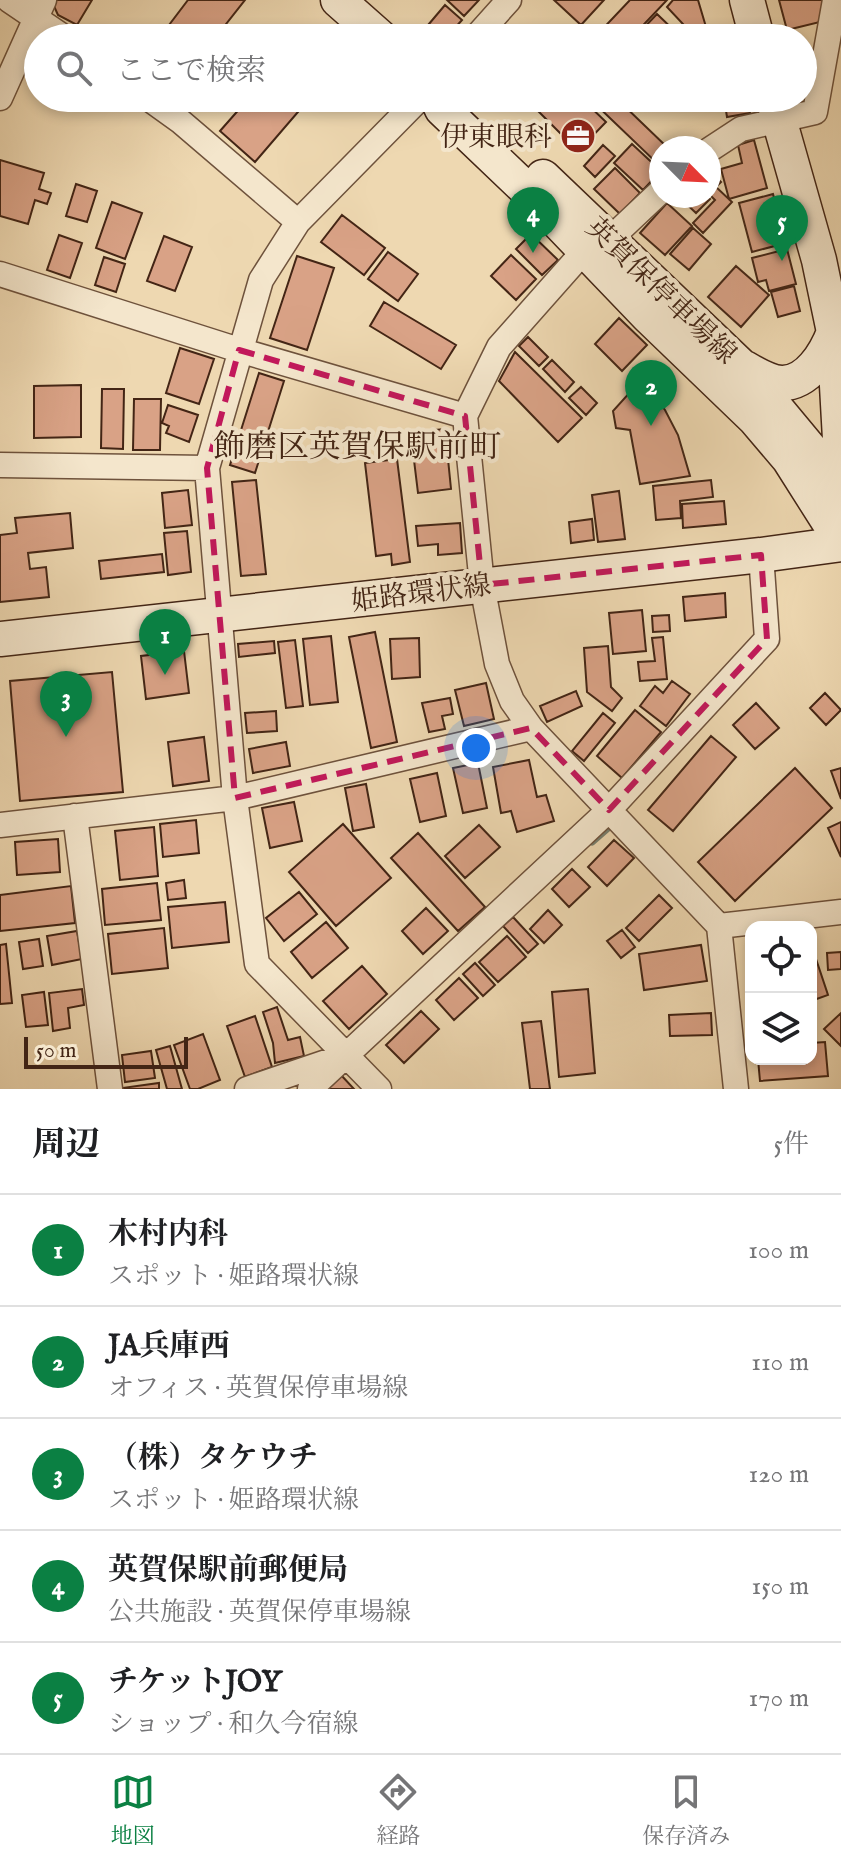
<!DOCTYPE html>
<html lang="ja">
<meta charset="utf-8">
<style>
body{margin:0;font-family:"IM FELL English","Noto Serif JP",serif;background:#f6f6f6;color:#202124}
.controls{position:absolute;right:24px;bottom:24px;display:grid;overflow:hidden;border-radius:16px;box-shadow:0 4px 12px #0003}
.controls button{width:72px;height:72px;display:grid;place-items:center;padding:0;border:0;border-bottom:2px solid #e0e0e0;background:#fff;color:#202124;font:40px sans-serif}
.compass{position:absolute;left:649px;top:136px;width:72px;height:72px;border-radius:50%;background:#fff;box-shadow:0 4px 12px #0003;rotate:114deg}
.scale{position:absolute;left:24px;bottom:20px;width:164px;box-sizing:border-box;padding-left:8px;border:4px solid #432515;border-top:0;font-size:22px;line-height:28px;white-space:nowrap;color:#432515;-webkit-text-stroke:6px #f4e6cc;paint-order:stroke}
.you{position:absolute;left:476px;top:748px;width:28px;height:28px;margin:-20px;border:6px solid #fff;border-radius:50%;background:#1a73e8;box-shadow:0 0 0 12px #1a73e833}
.badge{display:grid;place-items:center;width:52px;height:52px;border-radius:50%;background:#0b8043;color:#fff;font-size:26px;font-weight:700}
.pin{position:absolute;translate:-50% -66px;filter:drop-shadow(0 2px 4px #0008)}
.pin::after{content:'';position:absolute;top:42px;width:28px;height:24px;background:inherit;clip-path:polygon(0 0,100% 0,50% 100%)}
.list{margin:0;padding:0;list-style:none}
h2{display:flex;justify-content:space-between;align-items:center;height:104px;margin:0;padding:0 32px;font-size:34px}
h2 small{font-size:26px;font-weight:400;color:#757577}
.list li{display:grid;grid-template-columns:52px 1fr auto;gap:24px;align-items:center;box-sizing:border-box;height:112px;padding:0 32px;border-top:2px solid #e0e0e0}
.list b{display:block;font-size:30px;white-space:nowrap}
.list p{margin:0;font-size:26px;white-space:nowrap;color:#757577}
.list em{font-size:26px;font-style:normal;color:#757577}
.icon{flex:none;width:44px;height:44px;fill:none;stroke:currentColor;stroke-width:2;stroke-linecap:round;stroke-linejoin:round}
.map{position:relative;flex:none;width:841px;height:1089px;overflow:hidden}
.search{position:absolute;background:#fff;box-shadow:0 4px 12px #0003;left:24px;right:24px;top:24px;height:88px;display:flex;align-items:center;gap:20px;box-sizing:border-box;padding:0 28px;border-radius:44px;color:#757577;font-size:30px}
.sheet{height:664px;background:#fff}
nav{display:flex;justify-content:space-around;align-items:center;box-sizing:border-box;height:112px;border-top:2px solid #e0e0e0;background:#fff;font-size:22px;color:#757577}
nav a{display:grid;justify-items:center;gap:4px}
nav .on{color:#0b8043}
.map>svg:first-child{display:block}
.lines{fill:none;stroke-linecap:round;stroke-linejoin:round}
.stream{stroke:#777e6e;stroke-width:7}
.building{fill:#d9a286;stroke:#432515;stroke-width:2}
.minor-casing{stroke:#6e523c;stroke-width:27}
.secondary-casing{stroke:#432515;stroke-width:37}
.minor{stroke:#f4e6cc;stroke-width:24}
.secondary{stroke:#f4e6cc;stroke-width:34}
.marked{fill:none;stroke:#c2185b;stroke-width:6;stroke-dasharray:16 10;stroke-linejoin:round}
.labels{text-anchor:middle;stroke-width:8;stroke-linejoin:round;paint-order:stroke}
.poi-label{font-size:28px;fill:#432515;stroke:#f4e6cc;text-anchor:end}
.street-label{font-size:28px;fill:#432515;stroke:#f4e6cc}
.quarter-label{font-size:32px;fill:#432515;stroke:#f4e6cc}
</style>
<div class="map">
<svg width="841" height="1089" viewBox="0 0 841 1089">
<rect width="100%" height="100%" fill="#eed8b1"/>
<filter id="stains"><feTurbulence type="fractalNoise" baseFrequency=".0025" numOctaves="4"/><feColorMatrix values="0 0 0 0 .2 0 0 0 0 .09 0 0 0 0 .02 0 0 0 .5 -.17"/></filter>
<radialGradient id="worn" r=".72"><stop offset=".6" stop-color="#630" stop-opacity="0"/><stop offset="1" stop-color="#630" stop-opacity=".3"/></radialGradient>
<g class="lines">
<path class="stream" d="M 592,842 L 608,828"/>
</g>
<path class="building" d="M 55,0 L 92,0 L 77,25 L 58,15 L 53,4 Z
M 188,0 L 245,0 L 215,38 L 178,38 L 166,29 Z
M 447,0 L 479,0 L 464,16 Z
M 554,0 L 604,0 L 581,25 Z
M 630,0 L 667,0 L 631,38 L 594,38 Z
M 673,0 L 698,0 L 709,37 L 696,38 L 667,7 Z
M 779,0 L 828,0 L 824,21 L 787,30 Z
M 445,5 L 462,20 L 446,38 L 431,38 L 423,31 Z
M 657,14 L 682,38 L 640,38 L 637,35 Z
M 496,19 L 517,38 L 479,38 Z
M 815,54 L 810,93 L 803,95 L 803,57 Z
M 249,98 L 310,98 L 255,162 L 220,131 Z
M 522,98 L 543,98 L 532,110 Z
M 546,98 L 581,98 L 606,122 L 578,151 L 536,109 Z
M 589,98 L 616,98 L 668,148 L 661,148 L 661,167 Z
M 724,98 L 747,98 L 750,113 L 727,117 Z
M 754,140 L 767,188 L 729,199 L 721,169 L 742,163 L 738,145 Z
M 632,144 L 661,171 L 643,190 L 614,163 Z
M 603,145 L 615,156 L 595,177 L 584,166 Z
M 0,160 L 44,173 L 39,189 L 51,193 L 47,204 L 35,200 L 28,224 L 0,216 Z
M 615,168 L 640,193 L 620,214 L 594,189 Z
M 709,171 L 721,182 L 716,187 L 732,202 L 703,233 L 693,223 L 715,200 L 709,194 Z
M 76,184 L 97,191 L 87,222 L 66,216 Z
M 773,194 L 786,243 L 752,252 L 739,203 Z
M 707,196 L 710,199 L 696,213 L 679,197 Z
M 112,202 L 142,213 L 125,259 L 96,248 Z
M 667,203 L 692,226 L 665,255 L 640,233 Z
M 342,215 L 385,248 L 364,275 L 321,242 Z
M 693,228 L 711,244 L 689,270 L 670,254 Z
M 531,234 L 558,260 L 542,275 L 516,249 Z
M 59,235 L 82,243 L 70,278 L 47,270 Z
M 164,236 L 192,247 L 175,291 L 147,281 Z
M 787,249 L 796,284 L 769,291 L 766,280 L 758,282 L 752,258 Z
M 388,252 L 418,274 L 398,301 L 368,279 Z
M 511,255 L 536,279 L 516,300 L 491,276 Z
M 297,256 L 334,268 L 307,350 L 270,338 Z
M 104,257 L 125,264 L 116,292 L 95,285 Z
M 736,266 L 769,295 L 741,327 L 708,297 Z
M 794,286 L 800,311 L 778,317 L 771,292 Z
M 384,302 L 456,345 L 441,369 L 370,326 Z
M 619,318 L 647,345 L 622,371 L 595,344 Z
M 528,337 L 548,357 L 539,366 L 519,346 Z
M 180,348 L 214,359 L 199,404 L 166,393 Z
M 515,352 L 582,418 L 558,442 L 499,381 Z
M 552,360 L 574,382 L 565,392 L 543,369 Z
M 259,373 L 284,381 L 255,473 L 230,465 Z
M 641,380 L 665,410 L 678,435 L 690,476 L 640,484 L 630,430 L 616,428 L 613,411 Z
M 81,385 L 81,437 L 34,438 L 34,386 Z
M 581,387 L 597,403 L 586,415 L 569,398 Z
M 102,389 L 124,389 L 123,449 L 101,448 Z
M 134,399 L 161,399 L 160,450 L 133,450 Z
M 168,405 L 198,415 L 189,442 L 166,433 L 169,426 L 162,423 Z
M 445,429 L 451,489 L 418,493 L 414,460 L 420,459 L 418,444 L 425,443 L 424,431 Z
M 397,459 L 410,562 L 392,565 L 391,554 L 376,556 L 365,463 Z
M 256,480 L 266,574 L 241,576 L 232,482 Z
M 711,480 L 713,497 L 680,501 L 681,518 L 656,520 L 653,486 Z
M 188,490 L 192,525 L 165,528 L 162,493 Z
M 619,491 L 625,539 L 598,542 L 592,495 Z
M 724,501 L 726,524 L 683,528 L 682,504 Z
M 70,513 L 73,548 L 28,553 L 30,569 L 46,567 L 49,597 L 0,602 L 0,535 L 17,533 L 15,518 Z
M 592,519 L 594,540 L 571,543 L 569,522 Z
M 460,523 L 462,553 L 438,555 L 438,544 L 418,546 L 416,526 Z
M 187,531 L 191,572 L 168,575 L 164,533 Z
M 162,554 L 164,572 L 101,579 L 99,561 Z
M 725,593 L 726,617 L 685,621 L 683,597 Z
M 642,610 L 646,651 L 613,654 L 609,613 Z
M 669,615 L 670,631 L 653,632 L 652,616 Z
M 375,632 L 397,742 L 371,748 L 349,637 Z
M 331,636 L 338,702 L 310,705 L 303,639 Z
M 663,637 L 667,679 L 640,681 L 638,662 L 655,661 L 652,638 Z
M 419,638 L 420,677 L 392,679 L 390,639 Z
M 295,640 L 303,706 L 286,708 L 278,642 Z
M 274,641 L 275,653 L 239,657 L 238,644 Z
M 608,646 L 611,687 L 622,698 L 612,711 L 587,692 L 584,648 Z
M 184,651 L 189,693 L 146,699 L 141,656 Z
M 112,672 L 123,792 L 20,801 L 10,681 Z
M 672,681 L 690,694 L 666,726 L 640,706 L 655,686 L 663,693 Z
M 486,683 L 494,719 L 464,726 L 455,690 Z
M 576,691 L 582,706 L 547,722 L 540,706 Z
M 825,693 L 841,710 L 826,725 L 810,708 Z
M 450,698 L 453,714 L 442,716 L 445,729 L 429,732 L 422,703 Z
M 756,703 L 779,728 L 755,749 L 733,725 Z
M 635,710 L 661,732 L 622,778 L 597,756 Z
M 276,711 L 277,731 L 247,733 L 245,713 Z
M 603,713 L 615,723 L 584,761 L 572,751 Z
M 711,736 L 736,757 L 673,831 L 648,810 Z
M 204,737 L 209,781 L 173,786 L 168,742 Z
M 286,742 L 290,766 L 253,773 L 249,749 Z
M 529,760 L 537,797 L 546,795 L 554,821 L 517,832 L 511,811 L 501,813 L 493,767 Z
M 478,763 L 487,808 L 463,813 L 453,768 Z
M 795,768 L 832,808 L 735,901 L 698,862 Z
M 841,768 L 841,799 L 831,771 Z
M 437,773 L 446,816 L 420,822 L 410,779 Z
M 366,784 L 374,827 L 353,831 L 345,788 Z
M 294,802 L 302,841 L 270,848 L 262,808 Z
M 196,820 L 199,853 L 163,857 L 160,824 Z
M 841,822 L 841,857 L 828,828 Z
M 343,824 L 391,878 L 336,926 L 289,872 Z
M 479,825 L 500,847 L 465,878 L 445,856 Z
M 154,827 L 158,876 L 120,880 L 115,831 Z
M 418,833 L 485,907 L 458,931 L 391,858 Z
M 58,839 L 60,872 L 17,875 L 15,842 Z
M 614,840 L 634,858 L 607,886 L 588,867 Z
M 572,869 L 590,887 L 569,907 L 552,889 Z
M 184,880 L 186,898 L 168,900 L 166,883 Z
M 157,883 L 161,920 L 105,925 L 102,889 Z
M 71,886 L 75,923 L 0,931 L 0,895 Z
M 299,892 L 317,914 L 284,941 L 266,918 Z
M 659,895 L 672,908 L 639,941 L 626,928 Z
M 225,902 L 229,942 L 172,948 L 168,907 Z
M 426,908 L 448,931 L 423,954 L 402,931 Z
M 548,910 L 562,925 L 544,943 L 530,929 Z
M 513,917 L 538,944 L 528,953 L 503,926 Z
M 326,922 L 348,948 L 312,978 L 291,952 Z
M 164,928 L 168,968 L 112,974 L 108,934 Z
M 622,930 L 635,947 L 621,958 L 607,941 Z
M 77,931 L 82,959 L 52,965 L 47,936 Z
M 507,936 L 526,957 L 498,982 L 479,962 Z
M 39,939 L 43,966 L 23,969 L 19,942 Z
M 6,944 L 12,1003 L 0,1004 L 0,945 Z
M 811,944 L 828,995 L 811,1001 Z
M 701,945 L 707,981 L 644,990 L 639,954 Z
M 841,952 L 841,969 L 828,970 L 827,953 Z
M 475,963 L 495,985 L 483,996 L 463,974 Z
M 362,966 L 387,994 L 349,1029 L 323,1001 Z
M 459,978 L 478,998 L 454,1020 L 436,1000 Z
M 82,989 L 84,1005 L 68,1008 L 70,1028 L 53,1031 L 49,993 Z
M 588,989 L 595,1073 L 559,1077 L 552,992 Z
M 44,992 L 48,1025 L 26,1027 L 22,995 Z
M 277,1007 L 288,1040 L 300,1037 L 304,1056 L 275,1063 L 273,1043 L 263,1012 Z
M 421,1011 L 439,1029 L 404,1063 L 386,1045 Z
M 711,1013 L 712,1035 L 670,1036 L 669,1015 Z
M 841,1013 L 841,1046 L 824,1029 Z
M 255,1016 L 272,1067 L 245,1077 L 227,1026 Z
M 541,1021 L 550,1089 L 530,1089 L 522,1023 Z
M 203,1034 L 220,1080 L 198,1089 L 190,1089 L 174,1045 Z
M 825,1042 L 828,1076 L 760,1081 L 758,1059 L 811,1059 L 811,1043 Z
M 170,1046 L 182,1089 L 167,1089 L 156,1050 Z
M 151,1051 L 155,1078 L 125,1082 L 122,1055 Z
M 341,1075 L 354,1089 L 327,1089 Z
M 159,1083 L 159,1089 L 122,1089 L 122,1088 Z"/>
<g class="lines">
<defs>
<path id="minor" d="M 9,0 L 65,38
M 475,38 L 509,0
M 0,98 L 44,0
M 148,98 L 180,121 L 298,222
M 709,150 L 741,129 L 815,112 L 835,0
M 610,239 L 661,191
M 584,251 L 499,347 L 465,416 L 482,585 L 497,664 L 512,701 L 531,728 L 719,926 L 736,1089
M 0,274 L 239,350 L 465,416
M 0,465 L 207,468
M 75,816 L 110,1089
M 0,825 L 235,798 L 531,728
M 719,926 L 841,912
M 247,1089 L 338,1058
M 310,1089 L 609,810 L 767,639 L 761,555
M 379,1089 L 257,964 L 235,798 L 207,468 L 261,280 L 298,222 L 420,98"/>
<path id="secondary" d="M 338,0 L 381,38
M 747,0 L 757,38
M 437,98 L 442,109 L 531,194 L 648,316 L 755,419 L 789,459 L 841,541
M 773,98 L 819,260 L 834,332 L 841,457
M 543,177 L 741,366 L 825,467 L 841,503
M 745,368 C 755,374 768,382 781,383 C 808,384 826,353 834,332
M 0,639 L 761,555 L 841,544"/>
</defs>
<use href="#minor" class="minor-casing"/>
<use href="#secondary" class="secondary-casing"/>
<use href="#minor" class="minor"/>
<use href="#secondary" class="secondary"/>
</g>
<path class="marked" d="M 239,350 L 465,416 L 482,585 L 761,555 L 767,639 L 609,810 L 531,728 L 235,798 L 207,468 Z"/>
<defs>
<symbol id="office-disc" viewBox="-11 -11 22 22"><circle r="9.5" fill="#8f2418" stroke="#f4e6cc"/><path d="M-6-3h4V-5.5h4V-3h4V5H-6ZM-1-4.5V-3h2v-1.5ZM-6 0V1H6V0Z" fill="#fff"/></symbol>
</defs>
<g fill-rule="evenodd">
<use href="#office-disc" x="558" y="116" width="40" height="40"/>
</g>
<g class="labels">
<g class="poi-label">
<text x="552" y="146">伊東眼科</text>
</g>
<g class="street-label">
<text transform="translate(662 290) rotate(44)" y="10">英賀保停車場線</text>
<text transform="translate(421 592) rotate(-7)" y="10">姫路環状線</text>
</g>
<g class="quarter-label">
<text x="357" y="457">飾磨区英賀保駅前町</text>
</g>
</g>
<rect width="100%" height="100%" filter="url(#stains)"/>
<rect width="100%" height="100%" fill="url(#worn)"/>
</svg>
<div class="controls">
<button><svg class="icon" aria-label="locate" viewBox="0 0 24 24"><circle cx="12" cy="12" r="6"/><path d="M12 2v4M12 18v4M2 12h4M18 12h4"/></svg></button>
<button><svg class="icon" aria-label="layers" viewBox="0 0 24 24"><path d="M12 4l9 5-9 5-9-5zM3 14l9 5 9-5"/></svg></button>
</div>
<svg class="compass" viewBox="-18 -18 36 36"><path d="M0-13l5 13h-10z" fill="#e53935"/><path d="M0 13l5-13h-10z" fill="#757577"/></svg>
<div class="scale">50 m</div>
<div class="you"></div>
<div class="pin badge" style="left:165px;top:675px">1</div>
<div class="pin badge" style="left:651px;top:426px">2</div>
<div class="pin badge" style="left:66px;top:737px">3</div>
<div class="pin badge" style="left:533px;top:253px">4</div>
<div class="pin badge" style="left:782px;top:261px">5</div>
<div class="search"><svg class="icon" aria-label="search" viewBox="0 0 24 24"><circle cx="10" cy="10" r="6"/><path d="M15 15l6 6"/></svg>ここで検索</div>
</div>
<section class="sheet">
<h2>周辺<small>5件</small></h2>
<ul class="list">
<li><span class="badge">1</span><div><b>木村内科</b><p>スポット · 姫路環状線</p></div><em>100 m</em></li>
<li><span class="badge">2</span><div><b>JA兵庫西</b><p>オフィス · 英賀保停車場線</p></div><em>110 m</em></li>
<li><span class="badge">3</span><div><b>（株）タケウチ</b><p>スポット · 姫路環状線</p></div><em>120 m</em></li>
<li><span class="badge">4</span><div><b>英賀保駅前郵便局</b><p>公共施設 · 英賀保停車場線</p></div><em>150 m</em></li>
<li><span class="badge">5</span><div><b>チケットJOY</b><p>ショップ · 和久今宿線</p></div><em>170 m</em></li>
</ul>
</section>
<nav>
<a class="on"><svg class="icon" aria-label="map" viewBox="0 0 24 24"><path d="M3 6l6-2 6 2 6-2v14l-6 2-6-2-6 2zM9 4v14M15 6v14"/></svg>地図</a>
<a><svg class="icon" aria-label="directions" viewBox="0 0 24 24"><path d="M12 3l9 9-9 9-9-9zM9 14v-3h6M13 9l2 2-2 2"/></svg>経路</a>
<a><svg class="icon" aria-label="saved" viewBox="0 0 24 24"><path d="M7 4h10v16l-5-4-5 4z"/></svg>保存済み</a>
</nav>
